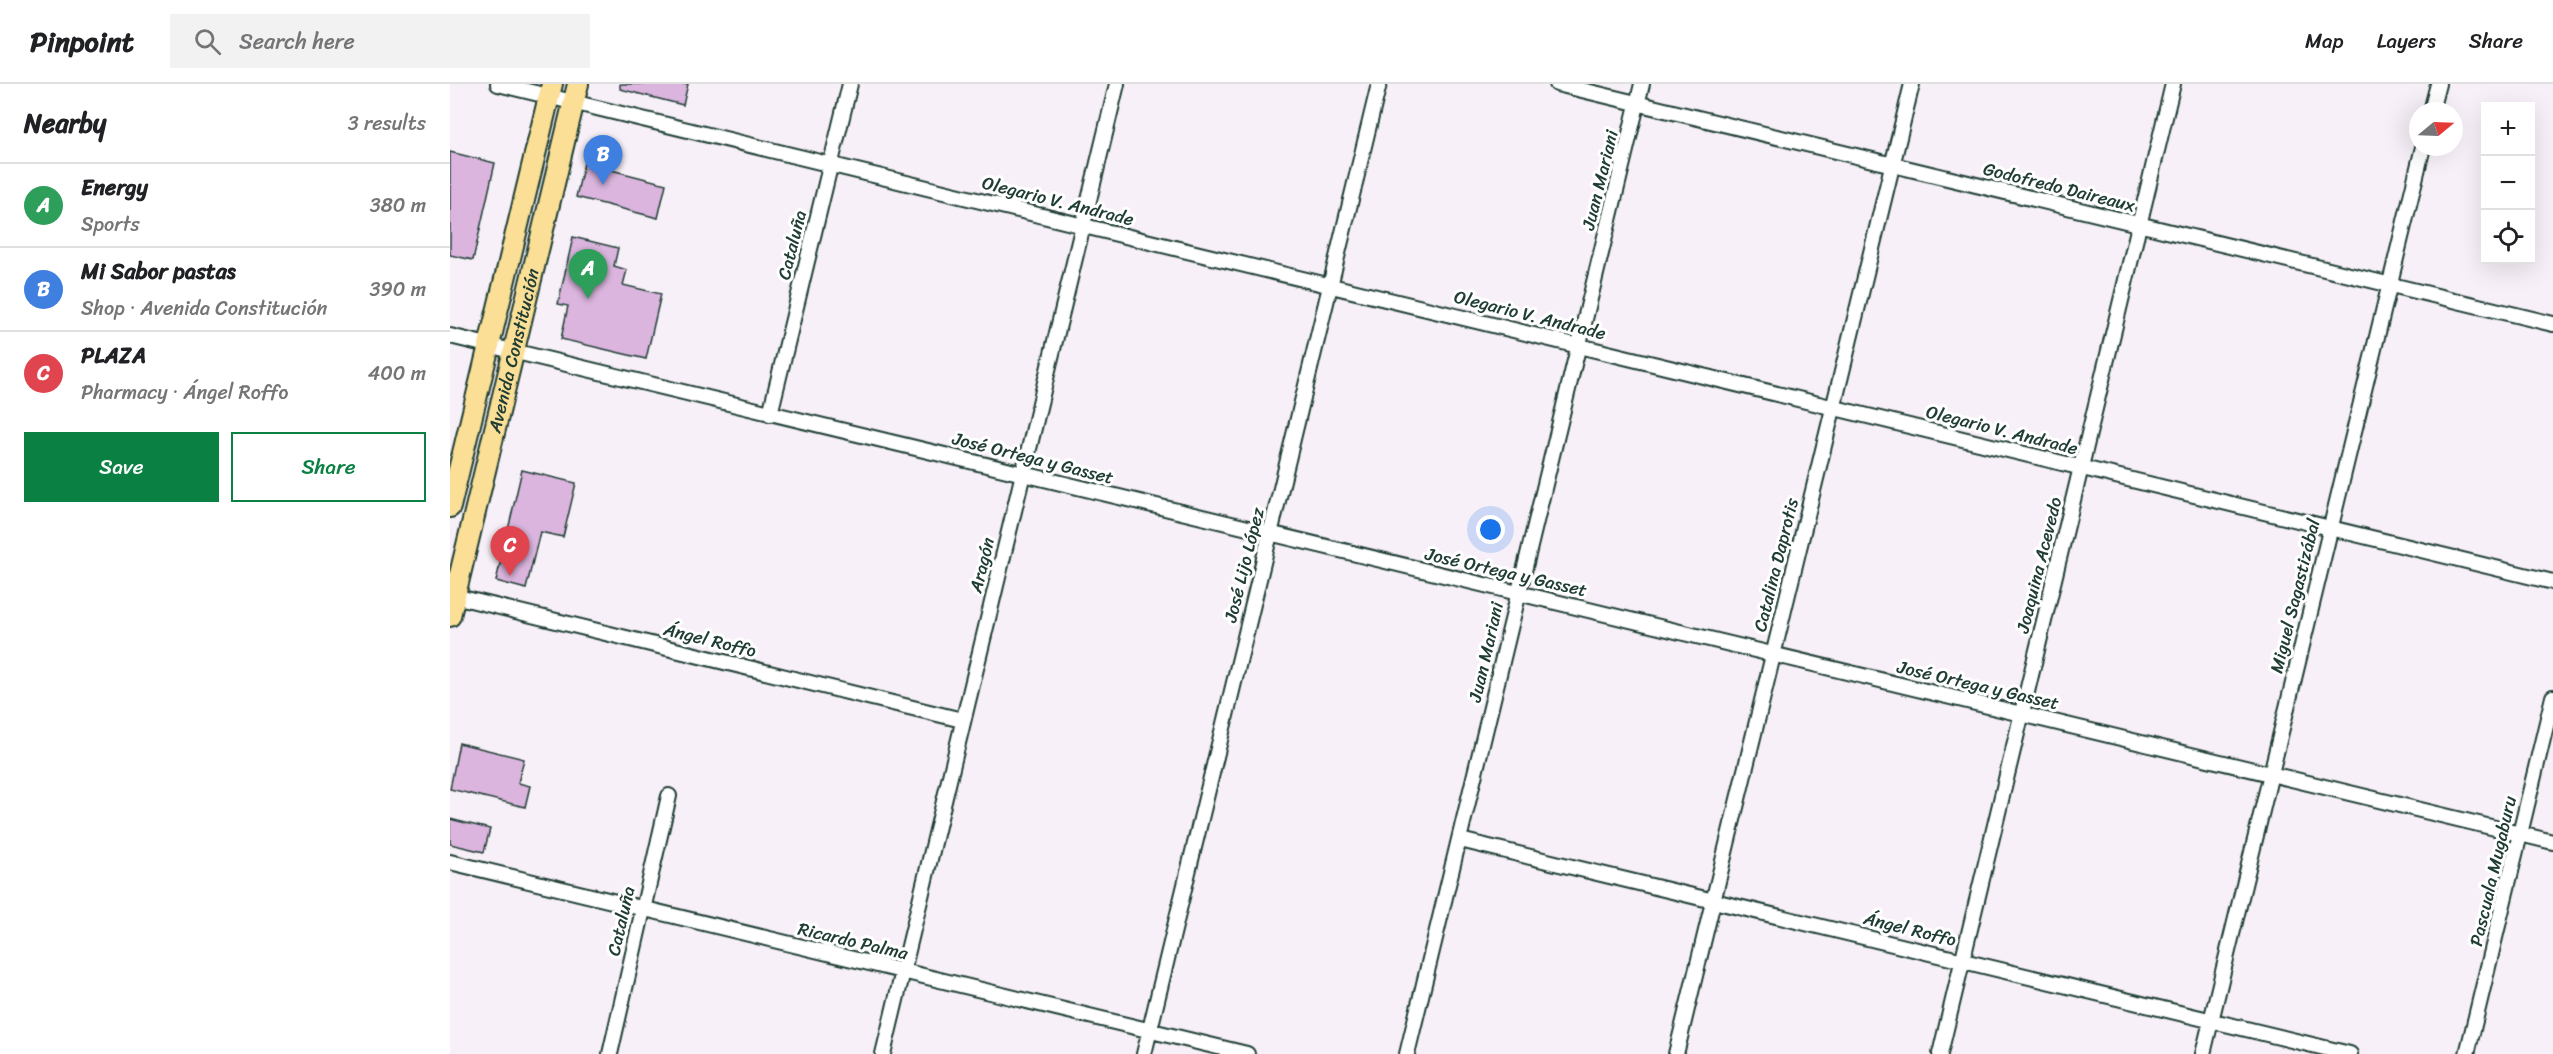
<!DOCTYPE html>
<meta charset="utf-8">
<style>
body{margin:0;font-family:Sriracha,sans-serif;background:#f2f2f2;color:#202124}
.controls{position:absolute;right:18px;top:18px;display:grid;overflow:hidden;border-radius:0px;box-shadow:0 6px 24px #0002}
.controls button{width:54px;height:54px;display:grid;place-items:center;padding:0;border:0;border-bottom:2px solid #e0e0e0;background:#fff;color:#202124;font:30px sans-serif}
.compass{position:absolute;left:1959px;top:18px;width:54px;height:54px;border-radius:50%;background:#fff;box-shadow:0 6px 24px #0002;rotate:71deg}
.you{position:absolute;left:1041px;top:446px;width:21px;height:21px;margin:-15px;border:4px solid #fff;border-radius:50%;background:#1a73e8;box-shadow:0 0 0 9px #1a73e833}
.badge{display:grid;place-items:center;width:39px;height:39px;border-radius:50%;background:#0b8043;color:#fff;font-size:20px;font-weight:700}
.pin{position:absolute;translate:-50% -50px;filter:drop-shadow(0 2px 3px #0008)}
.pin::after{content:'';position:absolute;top:32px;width:21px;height:18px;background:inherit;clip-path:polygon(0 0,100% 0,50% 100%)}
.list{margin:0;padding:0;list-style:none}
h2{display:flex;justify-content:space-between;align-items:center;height:78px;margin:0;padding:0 24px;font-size:26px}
h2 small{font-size:20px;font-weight:400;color:#757577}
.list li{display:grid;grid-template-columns:39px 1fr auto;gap:18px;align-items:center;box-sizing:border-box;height:84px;padding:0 24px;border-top:2px solid #e0e0e0}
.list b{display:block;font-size:22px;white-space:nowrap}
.list p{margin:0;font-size:20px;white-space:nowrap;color:#757577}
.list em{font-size:20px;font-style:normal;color:#757577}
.actions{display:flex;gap:12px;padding:18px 24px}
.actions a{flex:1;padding:14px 0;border:2px solid #0b8043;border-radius:0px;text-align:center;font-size:21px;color:#0b8043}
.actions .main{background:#0b8043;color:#fff}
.icon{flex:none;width:33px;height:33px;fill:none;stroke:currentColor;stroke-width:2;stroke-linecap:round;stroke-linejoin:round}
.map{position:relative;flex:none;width:2103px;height:970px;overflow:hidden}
header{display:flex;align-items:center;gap:36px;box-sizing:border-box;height:84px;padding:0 30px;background:#fff;border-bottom:2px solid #e0e0e0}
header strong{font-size:28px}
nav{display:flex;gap:33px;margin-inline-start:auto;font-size:21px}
.search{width:420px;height:54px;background:#f2f2f2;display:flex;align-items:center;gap:15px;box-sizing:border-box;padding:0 21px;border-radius:0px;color:#757577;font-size:22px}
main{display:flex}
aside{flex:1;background:#fff}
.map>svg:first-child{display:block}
.building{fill:#dbb5de;stroke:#1f3d34;stroke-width:1.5}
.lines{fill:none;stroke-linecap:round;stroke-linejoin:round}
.street-casing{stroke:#1f3d34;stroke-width:18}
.primary-casing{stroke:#1f3d34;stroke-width:24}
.street{stroke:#fff;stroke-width:14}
.primary{stroke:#fbdf96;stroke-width:20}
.labels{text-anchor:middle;stroke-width:6;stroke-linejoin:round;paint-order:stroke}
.street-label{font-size:18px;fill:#1f3d34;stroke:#fff}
</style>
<header>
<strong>Pinpoint</strong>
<div class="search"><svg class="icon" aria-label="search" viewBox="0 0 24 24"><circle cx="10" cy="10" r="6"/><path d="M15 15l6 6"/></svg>Search here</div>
<nav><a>Map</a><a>Layers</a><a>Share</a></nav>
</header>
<main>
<aside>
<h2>Nearby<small>3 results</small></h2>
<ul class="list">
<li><span class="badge" style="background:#2e9e5b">A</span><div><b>Energy</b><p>Sports</p></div><em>380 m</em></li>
<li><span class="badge" style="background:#3f7fe0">B</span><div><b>Mi Sabor pastas</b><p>Shop · Avenida Constitución</p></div><em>390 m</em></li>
<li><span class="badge" style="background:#e0444e">C</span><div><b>PLAZA</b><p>Pharmacy · Ángel Roffo</p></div><em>400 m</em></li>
</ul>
<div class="actions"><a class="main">Save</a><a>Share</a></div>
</aside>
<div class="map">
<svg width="2103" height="970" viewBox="0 0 2103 970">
<rect width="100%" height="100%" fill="#f8f0f8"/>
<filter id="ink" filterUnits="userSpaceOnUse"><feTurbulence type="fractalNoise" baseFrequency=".0167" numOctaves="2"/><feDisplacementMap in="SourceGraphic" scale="12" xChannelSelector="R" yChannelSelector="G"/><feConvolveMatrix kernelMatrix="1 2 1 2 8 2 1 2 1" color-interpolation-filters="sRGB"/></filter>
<g filter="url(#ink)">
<path class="building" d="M 170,0 L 238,0 L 233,21 L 170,5 Z
M 0,68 L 45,79 L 23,176 L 0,171 Z
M 134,79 L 216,100 L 208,134 L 126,113 Z
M 123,153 L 168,164 L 164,182 L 177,186 L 173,201 L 211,210 L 196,275 L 111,255 L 118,222 L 108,220 Z
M 72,386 L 126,399 L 113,453 L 90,448 L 76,505 L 46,497 Z
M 9,659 L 74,675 L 68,699 L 80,702 L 75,723 L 0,705 Z
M 0,735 L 40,745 L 34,768 L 0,760 Z"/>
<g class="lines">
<defs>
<path id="street" d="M 48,0 L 2103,498
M 1107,0 L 2103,240
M 1981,27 L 1988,0
M 0,252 L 2103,758
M 320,330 L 400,0
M 0,511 L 512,636
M 1010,756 L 1900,970
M 0,778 L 797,970
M 160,970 L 219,712
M 433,970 L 667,0
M 694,970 L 929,0
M 957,970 L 1192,0
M 1226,970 L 1462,0
M 1490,970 L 1723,0
M 1753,970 L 1973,63
M 2017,970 L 2103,613"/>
<g id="primary">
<path d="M 0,423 L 102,0"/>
<path id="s1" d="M 0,532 L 128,0"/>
</g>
</defs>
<use href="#street" class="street-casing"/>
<use href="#primary" class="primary-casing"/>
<use href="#street" class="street"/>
<use href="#primary" class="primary"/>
</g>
</g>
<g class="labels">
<g class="street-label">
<text transform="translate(1150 96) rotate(-76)" y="6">Juan Mariani</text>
<text transform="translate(1609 103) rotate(14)" y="6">Godofredo Daireaux</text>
<text transform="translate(608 117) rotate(14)" y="6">Olegario V. Andrade</text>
<text transform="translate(342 161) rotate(-76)" y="6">Cataluña</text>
<text transform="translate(1080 231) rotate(14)" y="6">Olegario V. Andrade</text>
<text dy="6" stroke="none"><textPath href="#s1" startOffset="273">Avenida Constitución</textPath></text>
<text transform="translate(1552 346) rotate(14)" y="6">Olegario V. Andrade</text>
<text transform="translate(583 374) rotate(14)" y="6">José Ortega y Gasset</text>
<text transform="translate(532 481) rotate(-76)" y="6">Aragón</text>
<text transform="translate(794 481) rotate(-76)" y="6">José Lijo López</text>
<text transform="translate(1326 481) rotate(-76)" y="6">Catalina Daprotis</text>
<text transform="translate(1589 481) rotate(-76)" y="6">Joaquina Acevedo</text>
<text transform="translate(1056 488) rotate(13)" y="6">José Ortega y Gasset</text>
<text transform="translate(1845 512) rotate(-76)" y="6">Miguel Sagastizábal</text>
<text transform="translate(260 556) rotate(14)" y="6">Ángel Roffo</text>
<text transform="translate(1036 568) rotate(-77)" y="6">Juan Mariani</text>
<text transform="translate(1528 601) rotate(13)" y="6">José Ortega y Gasset</text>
<text transform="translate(2043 787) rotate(-77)" y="6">Pascuala Mugaburu</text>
<text transform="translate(171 837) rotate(-77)" y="6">Cataluña</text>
<text transform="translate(1460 845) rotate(14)" y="6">Ángel Roffo</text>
<text transform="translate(403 857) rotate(13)" y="6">Ricardo Palma</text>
</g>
</g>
</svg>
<div class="controls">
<button>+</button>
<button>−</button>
<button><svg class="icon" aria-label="locate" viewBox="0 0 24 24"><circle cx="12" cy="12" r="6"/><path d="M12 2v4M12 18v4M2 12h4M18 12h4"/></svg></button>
</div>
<svg class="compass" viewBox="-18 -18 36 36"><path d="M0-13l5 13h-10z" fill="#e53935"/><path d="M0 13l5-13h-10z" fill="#757577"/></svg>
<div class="you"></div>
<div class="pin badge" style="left:138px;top:215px;background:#2e9e5b">A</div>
<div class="pin badge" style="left:153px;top:101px;background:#3f7fe0">B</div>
<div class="pin badge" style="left:60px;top:492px;background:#e0444e">C</div>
</div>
</main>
